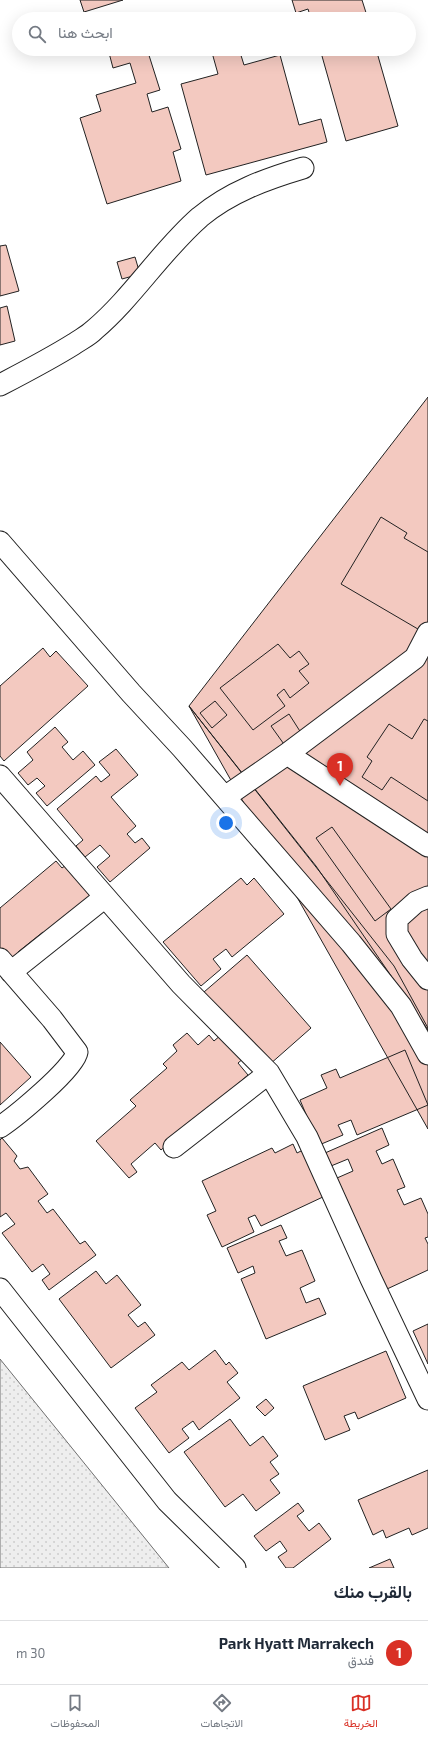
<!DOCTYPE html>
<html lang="ar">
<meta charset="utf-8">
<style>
body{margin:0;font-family:"Exo 2",Vazirmatn,sans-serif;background:#f6f6f7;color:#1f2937;direction:rtl}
.you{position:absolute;left:226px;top:823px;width:14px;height:14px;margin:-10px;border:3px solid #fff;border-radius:50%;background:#1a73e8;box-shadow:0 0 0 6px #1a73e833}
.badge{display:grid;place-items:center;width:26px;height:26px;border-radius:50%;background:#d93025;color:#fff;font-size:13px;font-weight:700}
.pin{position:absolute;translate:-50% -33px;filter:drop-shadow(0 1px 2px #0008)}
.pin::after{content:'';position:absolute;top:21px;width:14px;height:12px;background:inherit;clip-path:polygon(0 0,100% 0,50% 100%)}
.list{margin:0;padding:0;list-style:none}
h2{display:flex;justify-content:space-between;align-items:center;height:52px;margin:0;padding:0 16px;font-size:17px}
h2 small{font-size:13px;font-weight:400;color:#747a83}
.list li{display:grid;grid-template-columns:26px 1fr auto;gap:12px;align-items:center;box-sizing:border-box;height:64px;padding:0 16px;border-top:1px solid #e0e1e3}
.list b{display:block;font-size:15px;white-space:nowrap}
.list p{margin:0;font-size:13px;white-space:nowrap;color:#747a83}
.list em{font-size:13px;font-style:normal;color:#747a83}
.icon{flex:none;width:22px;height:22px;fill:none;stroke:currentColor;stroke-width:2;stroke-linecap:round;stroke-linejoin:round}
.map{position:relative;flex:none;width:428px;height:1568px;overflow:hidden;direction:ltr}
.search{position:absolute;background:#fff;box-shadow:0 4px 16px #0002;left:12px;right:12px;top:12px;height:44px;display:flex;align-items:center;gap:10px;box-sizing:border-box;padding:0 14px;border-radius:22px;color:#747a83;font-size:15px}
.sheet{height:116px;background:#fff}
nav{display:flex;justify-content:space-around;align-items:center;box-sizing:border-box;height:56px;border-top:1px solid #e0e1e3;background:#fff;font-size:11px;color:#747a83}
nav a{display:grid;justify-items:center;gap:2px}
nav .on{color:#d93025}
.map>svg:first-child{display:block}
.grass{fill:url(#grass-dots);stroke:#6f6f6f}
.building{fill:#f3c9c0;stroke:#222}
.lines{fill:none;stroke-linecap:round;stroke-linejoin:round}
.street-casing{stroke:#222;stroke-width:23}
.street{stroke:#fff;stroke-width:21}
</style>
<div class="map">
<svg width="428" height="1568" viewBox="0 0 428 1568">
<defs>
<pattern id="grass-dots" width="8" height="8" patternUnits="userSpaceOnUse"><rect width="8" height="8" fill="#eee"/><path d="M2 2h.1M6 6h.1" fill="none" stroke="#ccc" stroke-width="1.8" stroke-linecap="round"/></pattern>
</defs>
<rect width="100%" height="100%" fill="#fff"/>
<path class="grass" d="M 0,1359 L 169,1568 L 0,1568 Z"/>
<path class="building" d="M 80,0 L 123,0 L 84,12 Z
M 292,0 L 362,0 L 368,19 L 311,19 L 308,9 L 296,13 Z
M 108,49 L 147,49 L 160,90 L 147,94 L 152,112 L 168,107 L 181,149 L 173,152 L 181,181 L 107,204 L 80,118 L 101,111 L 96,95 L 136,83 L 130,63 L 113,68 Z
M 211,49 L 239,49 L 244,65 L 280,55 L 299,125 L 321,119 L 327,142 L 206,175 L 181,84 L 218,74 Z
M 320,49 L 376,49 L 398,126 L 346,141 Z
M 6,245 L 19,291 L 0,296 L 0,246 Z
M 135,257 L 140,274 L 122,279 L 117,262 Z
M 7,306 L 15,341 L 0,345 L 0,308 Z
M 428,397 L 428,1030 L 316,866 L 189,706 Z
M 381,517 L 407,533 L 404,538 L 428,552 L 428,623 L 423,632 L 341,584 Z
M 278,644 L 290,658 L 299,651 L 309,664 L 299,671 L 309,683 L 290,698 L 284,689 L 277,695 L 285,706 L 253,730 L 220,688 Z
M 43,648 L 50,657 L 56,651 L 88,686 L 4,761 L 0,756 L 0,686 Z
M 215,701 L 227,715 L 212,728 L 200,713 Z
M 189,706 L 394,966 L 428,1028 L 428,1129 Z
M 289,714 L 303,736 L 286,747 L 271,726 Z
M 424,719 L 428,721 L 428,801 L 391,777 L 382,790 L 362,777 L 372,761 L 367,757 L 389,724 L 412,739 Z
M 55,727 L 68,742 L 62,747 L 73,760 L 83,751 L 95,765 L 47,806 L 36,793 L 45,786 L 37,778 L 28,785 L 18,773 L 33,760 L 27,752 Z
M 116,749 L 138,775 L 111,797 L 136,826 L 127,834 L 135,843 L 142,838 L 150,848 L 110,882 L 97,867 L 110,856 L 100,845 L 85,857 L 76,846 L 83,840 L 57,809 L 96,776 L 101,782 L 110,775 L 99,762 Z
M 332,827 L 391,909 L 375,921 L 316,838 Z
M 56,861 L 62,868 L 70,862 L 98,896 L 48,937 L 43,932 L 18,952 L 23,957 L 11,967 L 0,954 L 0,908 Z
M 241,878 L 247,885 L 254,878 L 284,914 L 232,957 L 226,949 L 213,959 L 221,969 L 201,986 L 163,942 Z
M 247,955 L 311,1028 L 269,1065 L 204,992 Z
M 187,1033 L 198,1045 L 209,1035 L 214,1041 L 222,1034 L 244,1058 L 238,1063 L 248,1075 L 161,1150 L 155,1143 L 131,1164 L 137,1172 L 129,1178 L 96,1141 L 136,1106 L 130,1100 L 167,1068 L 163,1064 L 177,1051 L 173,1045 Z
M 0,1042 L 31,1077 L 0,1105 Z
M 405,1050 L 428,1105 L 357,1135 L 351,1120 L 338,1125 L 343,1135 L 319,1145 L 300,1100 L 327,1088 L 321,1075 L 336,1069 L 340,1078 Z
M 382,1128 L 389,1145 L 376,1151 L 382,1164 L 393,1159 L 405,1187 L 397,1190 L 404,1205 L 421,1198 L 428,1214 L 428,1237 L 425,1238 L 428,1244 L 428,1270 L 387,1289 L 337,1178 L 353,1171 L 348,1159 L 331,1166 L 325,1153 Z
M 2,1138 L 17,1156 L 14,1161 L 20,1169 L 28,1167 L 48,1194 L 38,1201 L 47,1213 L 53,1209 L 80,1244 L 85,1241 L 96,1255 L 49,1290 L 42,1280 L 50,1274 L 43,1264 L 32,1272 L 2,1233 L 15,1224 L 6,1213 L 0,1217 L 0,1140 Z
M 293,1144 L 297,1153 L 307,1148 L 325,1196 L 261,1226 L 255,1215 L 248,1218 L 254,1232 L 222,1247 L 207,1215 L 216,1211 L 202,1181 L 272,1148 L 275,1153 Z
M 281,1225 L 287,1238 L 279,1241 L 286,1256 L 302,1250 L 315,1281 L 300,1288 L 306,1303 L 319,1298 L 326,1314 L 266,1339 L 241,1279 L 255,1273 L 253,1266 L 238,1273 L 227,1248 Z
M 96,1271 L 106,1284 L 117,1275 L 141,1305 L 128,1315 L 138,1327 L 145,1322 L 155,1335 L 111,1368 L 59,1299 Z
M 428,1324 L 428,1364 L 413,1331 Z
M 215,1350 L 226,1365 L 229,1362 L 238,1373 L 227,1382 L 240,1398 L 199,1430 L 193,1421 L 182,1429 L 189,1438 L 169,1453 L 135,1408 L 157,1392 L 151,1385 L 182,1362 L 189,1370 Z
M 386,1351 L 406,1398 L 358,1419 L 355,1412 L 344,1416 L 350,1430 L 325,1440 L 303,1386 Z
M 266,1399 L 274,1408 L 265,1416 L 256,1407 Z
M 230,1419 L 250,1446 L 263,1436 L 278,1456 L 270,1462 L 279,1474 L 270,1480 L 280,1493 L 256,1511 L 243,1494 L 225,1507 L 184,1452 Z
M 428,1470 L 428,1528 L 412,1535 L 409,1528 L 386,1538 L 383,1530 L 373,1535 L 358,1500 Z
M 298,1503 L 304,1511 L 297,1516 L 309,1531 L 319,1523 L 331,1539 L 293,1568 L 286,1568 L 278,1557 L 287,1551 L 280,1541 L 266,1551 L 254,1536 Z
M 390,1559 L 394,1568 L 369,1568 Z"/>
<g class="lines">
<defs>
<path id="street" d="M 0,385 C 25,372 50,359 74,344 C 81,339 88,336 94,330 C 133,297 161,251 200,217 C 230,192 266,179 303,168
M 0,542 L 131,693 L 182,748 L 351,943 L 401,1006 L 428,1054
M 287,754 L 415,658 L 428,633
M 0,776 L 181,984 L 269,1073 L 307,1137 L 371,1279 L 428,1399
M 225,797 L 287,754 L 428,846
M 428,897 L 416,902 L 397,919 L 397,934 L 412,959 L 428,979
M 0,959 L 52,1019 L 77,1052 C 75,1068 15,1117 0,1127
M 11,972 L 105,897
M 174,1147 L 269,1073
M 0,1289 L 167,1501 L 235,1568"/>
</defs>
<use href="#street" class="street-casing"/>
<use href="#street" class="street"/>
</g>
</svg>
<div class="you"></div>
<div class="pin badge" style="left:340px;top:786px">1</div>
<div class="search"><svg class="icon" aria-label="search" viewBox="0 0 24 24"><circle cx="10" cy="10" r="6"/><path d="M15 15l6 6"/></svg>ابحث هنا</div>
</div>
<section class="sheet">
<h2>بالقرب منك<small></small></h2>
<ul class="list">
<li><span class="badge">1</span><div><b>Park Hyatt Marrakech</b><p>فندق</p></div><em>30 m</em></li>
</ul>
</section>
<nav>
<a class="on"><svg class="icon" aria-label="map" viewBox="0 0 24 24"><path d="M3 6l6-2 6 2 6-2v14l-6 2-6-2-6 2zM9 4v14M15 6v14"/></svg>الخريطة</a>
<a><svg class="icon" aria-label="directions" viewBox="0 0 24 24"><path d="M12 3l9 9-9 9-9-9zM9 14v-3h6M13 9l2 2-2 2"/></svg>الاتجاهات</a>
<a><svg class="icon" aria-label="saved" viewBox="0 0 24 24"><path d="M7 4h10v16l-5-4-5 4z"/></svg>المحفوظات</a>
</nav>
